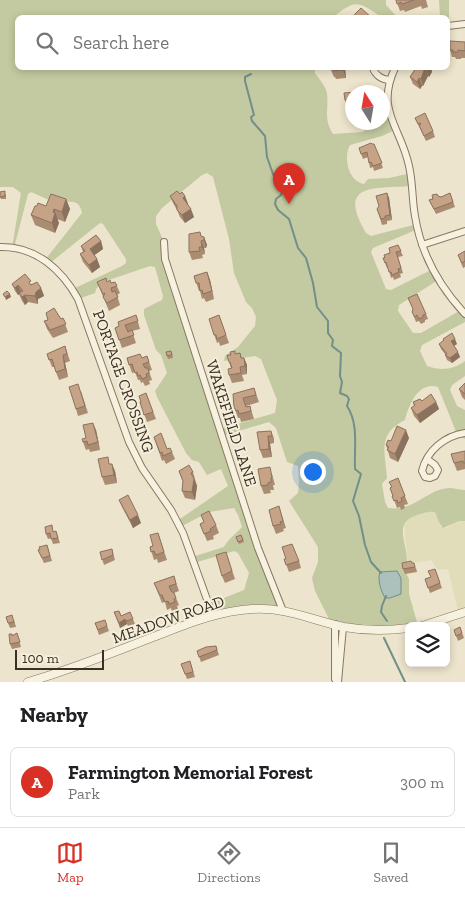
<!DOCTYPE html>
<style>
body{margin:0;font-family:"Zilla Slab",serif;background:#f6f6f6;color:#202124}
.controls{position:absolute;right:15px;bottom:15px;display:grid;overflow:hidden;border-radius:8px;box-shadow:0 2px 8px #0003}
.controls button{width:45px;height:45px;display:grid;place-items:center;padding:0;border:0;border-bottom:1px solid #e0e0e0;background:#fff;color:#202124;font:25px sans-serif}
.compass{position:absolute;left:345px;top:85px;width:45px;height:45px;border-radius:50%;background:#fff;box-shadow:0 2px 8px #0003;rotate:349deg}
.scale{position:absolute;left:15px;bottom:12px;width:89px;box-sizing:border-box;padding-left:5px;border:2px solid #3a2f23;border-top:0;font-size:14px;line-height:18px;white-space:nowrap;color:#3a2f23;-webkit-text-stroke:4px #f4eedb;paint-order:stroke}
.you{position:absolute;left:312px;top:471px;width:18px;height:18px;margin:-12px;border:4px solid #fff;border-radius:50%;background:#1a73e8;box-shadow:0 0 0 8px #1a73e833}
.badge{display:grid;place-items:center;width:32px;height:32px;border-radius:50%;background:#d93025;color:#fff;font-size:16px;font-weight:700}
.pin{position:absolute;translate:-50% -41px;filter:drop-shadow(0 1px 2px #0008)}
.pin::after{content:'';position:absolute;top:26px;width:18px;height:15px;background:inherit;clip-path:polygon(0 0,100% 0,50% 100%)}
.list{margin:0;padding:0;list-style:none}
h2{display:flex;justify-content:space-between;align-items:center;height:65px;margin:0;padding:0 20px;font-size:21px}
h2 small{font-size:16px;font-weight:400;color:#757577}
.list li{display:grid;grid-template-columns:32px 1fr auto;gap:15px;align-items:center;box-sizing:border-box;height:70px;margin:0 10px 10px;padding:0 10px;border:1px solid #e0e0e0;border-radius:8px}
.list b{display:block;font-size:19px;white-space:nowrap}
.list p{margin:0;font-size:16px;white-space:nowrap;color:#757577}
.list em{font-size:16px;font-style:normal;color:#757577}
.icon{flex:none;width:28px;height:28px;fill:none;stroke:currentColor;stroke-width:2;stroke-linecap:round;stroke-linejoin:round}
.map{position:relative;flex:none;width:465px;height:682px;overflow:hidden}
.search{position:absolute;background:#fff;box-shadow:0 2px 8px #0003;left:15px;right:15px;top:15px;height:55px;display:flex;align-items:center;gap:12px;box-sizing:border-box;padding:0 18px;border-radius:8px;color:#757577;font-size:19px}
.sheet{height:145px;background:#fff}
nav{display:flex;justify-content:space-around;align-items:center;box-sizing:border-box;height:70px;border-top:1px solid #e0e0e0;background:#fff;font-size:14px;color:#757577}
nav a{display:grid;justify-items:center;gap:2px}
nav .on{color:#d93025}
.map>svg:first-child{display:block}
.farmland{fill:#e1dcba}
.green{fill:#c3c9a0;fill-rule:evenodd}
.water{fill:#acc1bc;stroke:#738f89}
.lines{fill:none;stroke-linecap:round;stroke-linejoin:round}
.stream{stroke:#738f89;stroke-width:2}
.minor-casing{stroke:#887761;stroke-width:8}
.tertiary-casing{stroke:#887761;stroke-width:9}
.minor{stroke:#f7f1df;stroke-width:6}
.tertiary{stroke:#f7f1df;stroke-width:8}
.wall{fill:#aa8c73}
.shaded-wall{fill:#8b725e}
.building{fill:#c6a386;stroke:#8b725e}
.labels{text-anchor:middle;stroke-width:4;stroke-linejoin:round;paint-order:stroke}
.street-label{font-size:16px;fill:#3a2f23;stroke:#f4eedb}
</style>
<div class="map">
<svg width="465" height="682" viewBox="0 0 465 682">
<rect width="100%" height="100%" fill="#ece4cc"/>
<path class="farmland" d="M 429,511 L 434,513 L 438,516 L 440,526 L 446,528 L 459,521 L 465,521 L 465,612 L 459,614 L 448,569 L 438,570 L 431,560 L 408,564 L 404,524 L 407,518 Z"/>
<path class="green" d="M 0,0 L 386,0 L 386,5 L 397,17 L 381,17 C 357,0 355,0 332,18 L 18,18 L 18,68 L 315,68 L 315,73 C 319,79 326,86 327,94 C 329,110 323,118 333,134 L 362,132 L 390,118 L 395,130 L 382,136 L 350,145 C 343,157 348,181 364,184 L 368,179 L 389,178 L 411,173 L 412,186 C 374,189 336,182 366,233 L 371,236 L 417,224 L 418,229 L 373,248 L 371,252 L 386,289 L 391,290 L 433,269 L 438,280 L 399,305 L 398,311 L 413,333 L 421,333 L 461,310 L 465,314 L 465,322 L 422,345 L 420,351 L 427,366 C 441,371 453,370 465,361 L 465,376 L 452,385 L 450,390 L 457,406 L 465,410 L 465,439 L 457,434 L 438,387 C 418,381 409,405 405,420 C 377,434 385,452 387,478 L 382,484 L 385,502 L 388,508 C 414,512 427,489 449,488 C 454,488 460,490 465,490 L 465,521 L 459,521 L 443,528 C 432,515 443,507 417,515 C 388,524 414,550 405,571 L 409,579 L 409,594 L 418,626 L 409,626 L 394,630 L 331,623 L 315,591 L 312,578 L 318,562 L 318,547 L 289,501 L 298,493 L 299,481 L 298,466 L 287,462 L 276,428 L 269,422 L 222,436 L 283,611 L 269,609 L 213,616 L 209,604 L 244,590 L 249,573 L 238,553 L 234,551 L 194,563 L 192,557 L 224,547 C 229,538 236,534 242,527 L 238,515 L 234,508 L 209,512 L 180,527 L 177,521 L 228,486 L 221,469 L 207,475 L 199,462 L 192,460 L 186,453 L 157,397 L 155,391 L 167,373 L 161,355 L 156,350 L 144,315 L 144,309 L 162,300 L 163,296 L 155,267 L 150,266 L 103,282 L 96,289 L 95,293 L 78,299 L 73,289 L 122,266 L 126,263 L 126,259 L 103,224 L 100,223 L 50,263 L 45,260 L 82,213 C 79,197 69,203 57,202 C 49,201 39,195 31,192 L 28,194 L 14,248 L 12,248 L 21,193 L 13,187 L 0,187 ZM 207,173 L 213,177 L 229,239 L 234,273 L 246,302 L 252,308 L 256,317 L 255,326 L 238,347 L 225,356 L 224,361 L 255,356 L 261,359 L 277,400 L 275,413 L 220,429 L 164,250 L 164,242 L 156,224 L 156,216 L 162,208 L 202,175 Z
M 439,0 L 449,0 L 449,26 L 448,26 L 448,18 L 440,17 Z"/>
<path class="water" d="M 397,571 L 401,578 L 401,594 L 390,598 L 385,598 C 381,591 377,579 380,572 Z"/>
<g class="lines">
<path class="stream" d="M 251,74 L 245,77 L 245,81 L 254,115 L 251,117 L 252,121 L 265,136 L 267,157 L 273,174 L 283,190 L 281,195 L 276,199 L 275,204 L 278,210 L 289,219 L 298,248 L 306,258 L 313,283 L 317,307 L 328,321 L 328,333 L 333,340 L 332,346 L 341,353 L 340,376 L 342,382 L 340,393 L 347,396 L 349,399 L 347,406 C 359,424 354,448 355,469 L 361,474 L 353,501 L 359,516 L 365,545 L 371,562 L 381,573
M 386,596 L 382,606 L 381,612 L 387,621
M 384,638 L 405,682"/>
<defs>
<path id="minor" d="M 448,26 L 465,24
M 373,68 C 375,75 382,80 390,80
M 395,68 C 375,111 401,127 409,166 C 413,183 412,200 415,216 C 421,254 439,286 465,314
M 164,242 L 165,259 L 258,548 L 283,611
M 422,245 L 465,231
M 0,247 C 36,246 62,270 78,299 L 129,442 L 142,468 L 171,510 L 183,533 L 213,616
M 427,459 L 435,465 L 438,470 L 435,476 L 430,478 L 425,477 L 422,471 C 427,450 445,436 465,433
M 335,624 L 335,679 L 337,682
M 338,682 L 343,627"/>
<path id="tertiary" d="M 422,626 L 465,612
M 28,682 C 70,670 112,653 153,637 C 185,625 217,611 252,609 C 287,607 311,620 344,627 C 366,631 387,631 409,628"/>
</defs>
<use href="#minor" class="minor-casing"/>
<use href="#tertiary" class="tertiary-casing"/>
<use href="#minor" class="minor"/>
<use href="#tertiary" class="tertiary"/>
</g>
<path class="wall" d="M 396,0 L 426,0 L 428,7 L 422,9 L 421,6 L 405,12 L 404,10 L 400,11 Z
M 465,42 L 465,58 L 461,58 L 461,59 L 456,59 L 455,57 L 452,57 L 450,50 Z
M 330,68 L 345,68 L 346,78 L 336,79 L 335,77 L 334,77 Z
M 416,68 L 431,68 L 432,72 L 429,77 L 428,76 L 423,86 L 422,86 L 420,89 L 413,84 L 410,77 Z
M 352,92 L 352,122 L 360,122 L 353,123 L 351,120 L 350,120 L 347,112 L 347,107 L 345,100 Z
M 415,118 L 433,131 L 435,137 L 426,141 Z
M 374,144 L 383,168 L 374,171 L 373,167 L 370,168 L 368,157 L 363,159 L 359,148 Z
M 387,193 L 389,198 L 392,220 L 387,221 L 387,224 L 382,225 L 377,209 Z
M 450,193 L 455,207 L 436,214 L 429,200 L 438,196 L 441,197 Z
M 6,194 L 6,199 L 1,199 L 0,197 Z
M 180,194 L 185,196 L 188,204 L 187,204 L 194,217 L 185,223 L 180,217 L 177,210 L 173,203 L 170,196 Z
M 66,199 L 70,209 L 65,222 L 57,219 L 59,223 L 55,233 L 35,225 L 31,215 L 37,206 L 46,206 Z
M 202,237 L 204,237 L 207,245 L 206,248 L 204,248 L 205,254 L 202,255 L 203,258 L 192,260 L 189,252 Z
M 101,241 L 103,249 L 94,255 L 97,259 L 100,267 L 92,273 L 83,262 L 80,254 L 83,252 L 81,246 Z
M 398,245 L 403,256 L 398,257 L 403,273 L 400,274 L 401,277 L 394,280 L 393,277 L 391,278 L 388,267 L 387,268 L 383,258 L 385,258 Z
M 465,251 L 465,267 L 463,268 L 458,255 Z
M 207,272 L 210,280 L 214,299 L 206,302 L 204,298 L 202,299 L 200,291 L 199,291 L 194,276 Z
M 97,282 L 107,282 L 111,283 L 115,282 L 120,293 L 117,295 L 120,305 L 109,311 Z
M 12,284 L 33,284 L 41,288 L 44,296 L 38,299 L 38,304 L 28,302 L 25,305 L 22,301 L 19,294 L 18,295 L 15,291 Z
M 408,298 L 426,314 L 428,319 L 425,320 L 425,322 L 421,324 L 419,321 L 416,322 L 412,312 L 413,309 Z
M 136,315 L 140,329 L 132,331 L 136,343 L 122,348 L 115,328 L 119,326 Z
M 219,315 L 229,343 L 220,346 L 219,342 L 217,343 L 209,319 Z
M 63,318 L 68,332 L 53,338 L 47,329 L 44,321 Z
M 439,344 L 457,344 L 454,346 L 460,357 L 452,363 L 447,360 L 445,355 L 445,354 L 441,349 Z
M 65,346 L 70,361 L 65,363 L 68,377 L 59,380 L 54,367 L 52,367 L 47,354 Z
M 172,353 L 173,358 L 168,359 L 167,356 Z
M 240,353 L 242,358 L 244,358 L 247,365 L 247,374 L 242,375 L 244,381 L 232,383 L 229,375 L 231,368 L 229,362 L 236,354 Z
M 147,356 L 152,370 L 149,371 L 152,380 L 149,381 L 150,384 L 145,386 L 143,382 L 141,383 L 140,380 L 138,380 L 135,372 L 132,373 L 127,358 L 142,358 Z
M 465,383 L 465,400 L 462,397 L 459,389 Z
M 254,388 L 259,402 L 246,406 L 246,407 L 250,406 L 254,419 L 241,422 L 240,418 L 238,418 L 234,407 Z
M 81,391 L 88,413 L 78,416 L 76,409 Z
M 146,393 L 156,419 L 147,422 L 140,402 L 141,402 Z
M 422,401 L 436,402 L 439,409 L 420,423 L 414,416 L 411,408 L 414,406 L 413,402 Z
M 96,430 L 100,450 L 90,452 L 89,449 L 86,450 L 83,442 L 86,438 Z
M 271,431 L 274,438 L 274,443 L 270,444 L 272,457 L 263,458 L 260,450 Z
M 154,437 L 167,449 L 172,452 L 175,459 L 166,464 L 164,460 L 162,461 Z
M 409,438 L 398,462 L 390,458 L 386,445 L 391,441 Z
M 465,451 L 465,469 L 457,471 L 454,463 Z
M 110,464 L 115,471 L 117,483 L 105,485 L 102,477 Z
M 179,471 L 193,472 L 197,486 L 195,500 L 185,498 L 182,491 L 183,482 Z
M 272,474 L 275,485 L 273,485 L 274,490 L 270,490 L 271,493 L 264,494 L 261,486 Z
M 398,478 L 408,504 L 404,505 L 405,508 L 401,510 L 400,507 L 397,508 L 390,488 L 391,488 Z
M 119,500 L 141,523 L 133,528 L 122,507 Z
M 279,506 L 286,528 L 283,529 L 284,531 L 276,534 L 273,526 Z
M 200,524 L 216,525 L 219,533 L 213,536 L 214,539 L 207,541 Z
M 56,531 L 60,543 L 53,544 L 51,538 L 48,539 L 46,534 Z
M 158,533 L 167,560 L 158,563 L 157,559 L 154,560 L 150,547 L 153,546 Z
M 241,535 L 244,542 L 239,544 L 236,537 Z
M 47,545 L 52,561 L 44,563 L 38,550 Z
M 112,549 L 115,560 L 104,565 L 100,552 Z
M 226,552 L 235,579 L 225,583 L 222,576 Z
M 284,559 L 299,561 L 301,568 L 289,572 Z
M 412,563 L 416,568 L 417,572 L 405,574 L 403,569 Z
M 435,569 L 442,588 L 430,593 L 425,579 L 431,577 Z
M 174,576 L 179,591 L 174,593 L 179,605 L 177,606 L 178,609 L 172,612 L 171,608 L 167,610 L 165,602 L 162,603 L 154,583 Z
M 114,612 L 121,616 L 130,612 L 135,624 L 128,626 L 127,624 L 120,628 Z
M 14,620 L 16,627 L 10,628 L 8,623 Z
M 105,620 L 109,631 L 99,635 L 95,623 Z
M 460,627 L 464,638 L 458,641 L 454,630 Z
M 17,633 L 21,647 L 12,649 L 10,644 L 12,636 Z
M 216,646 L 219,655 L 201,662 L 197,651 Z
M 190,661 L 195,677 L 187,679 L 181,664 Z"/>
<path class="shaded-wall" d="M 343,68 L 345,68 L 346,78 L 343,70 Z
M 425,68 L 428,76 L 423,86 L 421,79 Z
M 427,68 L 431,68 L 432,72 L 429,77 L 426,69 Z
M 419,78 L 422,86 L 420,89 L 417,82 Z
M 387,193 L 389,198 L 392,220 L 390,215 Z
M 185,196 L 188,204 L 185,205 L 183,198 Z
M 66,199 L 70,209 L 65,222 L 62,212 Z
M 54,209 L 59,223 L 55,233 L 52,223 L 53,212 Z
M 191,209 L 194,217 L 185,223 L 182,215 Z
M 204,237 L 207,245 L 206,248 L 204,240 Z
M 101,241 L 103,249 L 92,257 L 90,249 Z
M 201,241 L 204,248 L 205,254 L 202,247 Z
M 97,259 L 100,267 L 92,273 L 89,265 Z
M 207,272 L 210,280 L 214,299 L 212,291 Z
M 18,285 L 21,293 L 18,295 L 15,288 Z
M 41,288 L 44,296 L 38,299 L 38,304 L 35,296 L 36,292 Z
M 10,294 L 11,297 L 6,300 L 5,297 Z
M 25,295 L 28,302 L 25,305 L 22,297 Z
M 455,339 L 457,344 L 453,346 L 451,341 Z
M 458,352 L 460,357 L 452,363 L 450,358 Z
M 63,355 L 65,363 L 68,377 L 65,369 Z
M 244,358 L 247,365 L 247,374 L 245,366 Z
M 436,402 L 439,409 L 420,423 L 417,415 Z
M 93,423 L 96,430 L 100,450 L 98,442 Z
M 406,430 L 409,438 L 398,462 L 395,454 Z
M 268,436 L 270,444 L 272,457 L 269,449 Z
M 112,464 L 115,471 L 117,483 L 114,475 Z
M 194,479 L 197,486 L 195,500 L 192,492 Z
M 138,515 L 141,523 L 133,528 L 130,520 Z
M 125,619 L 127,624 L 120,628 L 119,623 Z"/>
<path class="building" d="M 396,0 L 414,0 L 402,4 L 401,2 L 397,4 Z
M 361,8 L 372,18 L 354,18 L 353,16 Z
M 450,41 L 465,42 L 465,51 L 458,50 L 458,52 L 453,52 L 453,50 L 450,50 Z
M 330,68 L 343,68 L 343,70 L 333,71 L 333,69 L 331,69 Z
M 416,68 L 427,68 L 426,69 L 425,68 L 421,79 L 419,78 L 417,82 L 410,77 Z
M 352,92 L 352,115 L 350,116 L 349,112 L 347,112 L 348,100 L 345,100 L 344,93 L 355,92 Z
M 425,113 L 433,131 L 424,136 L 419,125 L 421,124 L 420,123 L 418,124 L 415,118 Z
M 371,143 L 372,144 L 374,144 L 382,163 L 373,166 L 371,162 L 369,163 L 367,152 L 361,154 L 359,148 Z
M 5,191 L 5,196 L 0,197 L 0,192 Z
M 177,191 L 180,194 L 182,192 L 185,196 L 183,198 L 191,209 L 182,215 L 177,210 L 177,206 L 170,196 Z
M 387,193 L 390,215 L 385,216 L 385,218 L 381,219 L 377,209 L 379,206 L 376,196 Z
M 450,193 L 453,202 L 434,209 L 429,200 L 433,199 L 432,195 L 437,194 L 438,196 L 441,197 Z
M 51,194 L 66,199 L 62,212 L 54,209 L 53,212 L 55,213 L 52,223 L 31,215 L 35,206 L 37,206 L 38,203 L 46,206 Z
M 200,232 L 201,236 L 204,237 L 204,240 L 201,241 L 202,247 L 199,247 L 200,251 L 189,252 L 189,234 Z
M 96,235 L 101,241 L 90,249 L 97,259 L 89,265 L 80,254 L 85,251 L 81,246 Z
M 398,245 L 401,251 L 396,252 L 401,268 L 398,269 L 399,272 L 392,275 L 391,272 L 389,272 L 386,262 L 385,263 L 383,258 L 385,258 L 384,255 L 390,253 L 389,248 Z
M 465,251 L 465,261 L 462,263 L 458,255 Z
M 207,272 L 212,291 L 203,294 L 202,290 L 200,291 L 199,283 L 196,283 L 194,276 Z
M 25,274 L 31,281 L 29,282 L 31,285 L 37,282 L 41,288 L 36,292 L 35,296 L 25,295 L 22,297 L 19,293 L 23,291 L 18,285 L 15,288 L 12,284 Z
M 106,278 L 107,282 L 110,280 L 111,283 L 115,282 L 117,286 L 111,288 L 112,292 L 115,291 L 118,297 L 107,303 L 103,297 L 105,293 L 103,294 L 97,282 Z
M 7,291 L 10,294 L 5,297 L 3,294 Z
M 417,294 L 426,314 L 423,315 L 423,317 L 419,319 L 417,315 L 415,317 L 412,312 L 413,309 L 408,298 Z
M 54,308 L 61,319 L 63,318 L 66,324 L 50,330 L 44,321 L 48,320 L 46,313 Z
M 136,315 L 138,321 L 125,325 L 128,332 L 132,330 L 134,335 L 119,340 L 115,328 L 119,326 L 118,322 Z
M 219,315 L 226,335 L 217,339 L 216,335 L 214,335 L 209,319 Z
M 452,333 L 455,339 L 451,341 L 458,352 L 450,358 L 445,355 L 447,354 L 439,344 L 444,340 L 443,339 Z
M 65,346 L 67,354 L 63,355 L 65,369 L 56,372 L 52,359 L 49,360 L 47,354 Z
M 171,351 L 172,355 L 167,356 L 166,352 Z
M 235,351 L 235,354 L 240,353 L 241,358 L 244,358 L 245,366 L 240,367 L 241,373 L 229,375 L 228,369 L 232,368 L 230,362 L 229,362 L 227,355 L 231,355 L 230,352 Z
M 140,354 L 142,358 L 147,356 L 149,362 L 143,364 L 145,368 L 148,368 L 149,373 L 146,374 L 147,377 L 142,379 L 140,375 L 138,376 L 137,372 L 135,373 L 132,364 L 129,365 L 127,358 Z
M 465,383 L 465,394 L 459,389 Z
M 78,384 L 85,406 L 76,409 L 69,387 Z
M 254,388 L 256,395 L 243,398 L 246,407 L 250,406 L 251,411 L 239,414 L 238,410 L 236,411 L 234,407 L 233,394 Z
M 146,393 L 153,412 L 144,415 L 140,402 L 141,402 L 139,396 Z
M 431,394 L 436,402 L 417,415 L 411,408 L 415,405 L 413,402 L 420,399 L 422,401 Z
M 93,423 L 98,442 L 88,445 L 87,441 L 83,442 L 82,439 L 86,438 L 83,425 Z
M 397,426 L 406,430 L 395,454 L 387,450 L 389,447 L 386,445 L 388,440 L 391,441 Z
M 271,431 L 272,436 L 268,436 L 269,449 L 260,450 L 257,432 Z
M 161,433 L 167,449 L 170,448 L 172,452 L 163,456 L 162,452 L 160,453 L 154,437 Z
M 465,451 L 465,463 L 463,463 L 463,461 L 454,463 L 451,454 Z
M 108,457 L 109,464 L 112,464 L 114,475 L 102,477 L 98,459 Z
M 189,465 L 193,472 L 191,473 L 194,479 L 192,492 L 182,491 L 183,481 L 179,471 Z
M 270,467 L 272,477 L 271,478 L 271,482 L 268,483 L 268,485 L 261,486 L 258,469 Z
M 398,478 L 405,496 L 401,498 L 402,501 L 398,503 L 397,500 L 394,501 L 392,496 L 393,496 L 390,488 L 392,487 L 389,482 Z
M 128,495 L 138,515 L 130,520 L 119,500 Z
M 279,506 L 283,521 L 280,522 L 281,524 L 273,526 L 269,510 Z
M 209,511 L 216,525 L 210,529 L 211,531 L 204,534 L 200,524 L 204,522 L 201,515 Z
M 52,525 L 53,532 L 56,531 L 58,538 L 51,539 L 50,533 L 46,534 L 45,527 Z
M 158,533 L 164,552 L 156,555 L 154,551 L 151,552 L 150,547 L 153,546 L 150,535 Z
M 241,535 L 243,540 L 238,542 L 236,537 Z
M 292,544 L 299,561 L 286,565 L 284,559 L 286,559 L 282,547 Z
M 47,545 L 50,556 L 42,558 L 38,550 L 40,549 L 39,547 Z
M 112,549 L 113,555 L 102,560 L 100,552 Z
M 226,552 L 232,571 L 222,576 L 216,555 Z
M 411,561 L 412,563 L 414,563 L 415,567 L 403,569 L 402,563 Z
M 435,569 L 440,583 L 428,588 L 425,579 L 431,577 L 428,571 Z
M 174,576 L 176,584 L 169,586 L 171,591 L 174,593 L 176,598 L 174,599 L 175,602 L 169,604 L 168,601 L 165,602 L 162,595 L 160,595 L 154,583 Z
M 119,611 L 121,616 L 130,612 L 133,619 L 126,621 L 125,619 L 119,623 L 114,612 Z
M 12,615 L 14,622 L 8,623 L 6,617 Z
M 105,620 L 107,626 L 98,630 L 95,623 Z
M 460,627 L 462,633 L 456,636 L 454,630 Z
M 17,633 L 20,642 L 10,644 L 9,634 L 12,634 L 12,636 Z
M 216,646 L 217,650 L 199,657 L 197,651 L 206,647 Z
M 190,661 L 193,672 L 185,674 L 181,664 Z"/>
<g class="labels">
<g class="street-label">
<text transform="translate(124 381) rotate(70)" y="6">PORTAGE CROSSING</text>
<text transform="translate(232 423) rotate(72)" y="6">WAKEFIELD LANE</text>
<text transform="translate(168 619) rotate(-19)" y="6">MEADOW ROAD</text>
</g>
</g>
</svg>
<div class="controls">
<button><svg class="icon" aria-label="layers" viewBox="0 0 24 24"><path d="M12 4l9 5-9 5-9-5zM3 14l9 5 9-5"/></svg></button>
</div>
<svg class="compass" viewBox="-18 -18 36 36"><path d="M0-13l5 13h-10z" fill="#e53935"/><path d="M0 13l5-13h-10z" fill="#757577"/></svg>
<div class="scale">100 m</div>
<div class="you"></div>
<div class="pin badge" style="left:289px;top:204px">A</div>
<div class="search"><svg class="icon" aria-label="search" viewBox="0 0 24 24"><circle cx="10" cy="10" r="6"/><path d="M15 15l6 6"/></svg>Search here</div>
</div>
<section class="sheet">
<h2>Nearby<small></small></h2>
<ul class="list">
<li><span class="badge">A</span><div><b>Farmington Memorial Forest</b><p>Park</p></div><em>300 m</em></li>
</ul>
</section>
<nav>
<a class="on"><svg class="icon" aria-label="map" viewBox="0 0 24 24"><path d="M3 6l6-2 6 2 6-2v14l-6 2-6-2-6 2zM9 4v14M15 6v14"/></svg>Map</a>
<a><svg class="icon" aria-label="directions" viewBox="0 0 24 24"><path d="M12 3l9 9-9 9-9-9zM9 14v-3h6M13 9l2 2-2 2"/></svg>Directions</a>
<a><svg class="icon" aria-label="saved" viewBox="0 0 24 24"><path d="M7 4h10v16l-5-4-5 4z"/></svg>Saved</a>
</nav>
